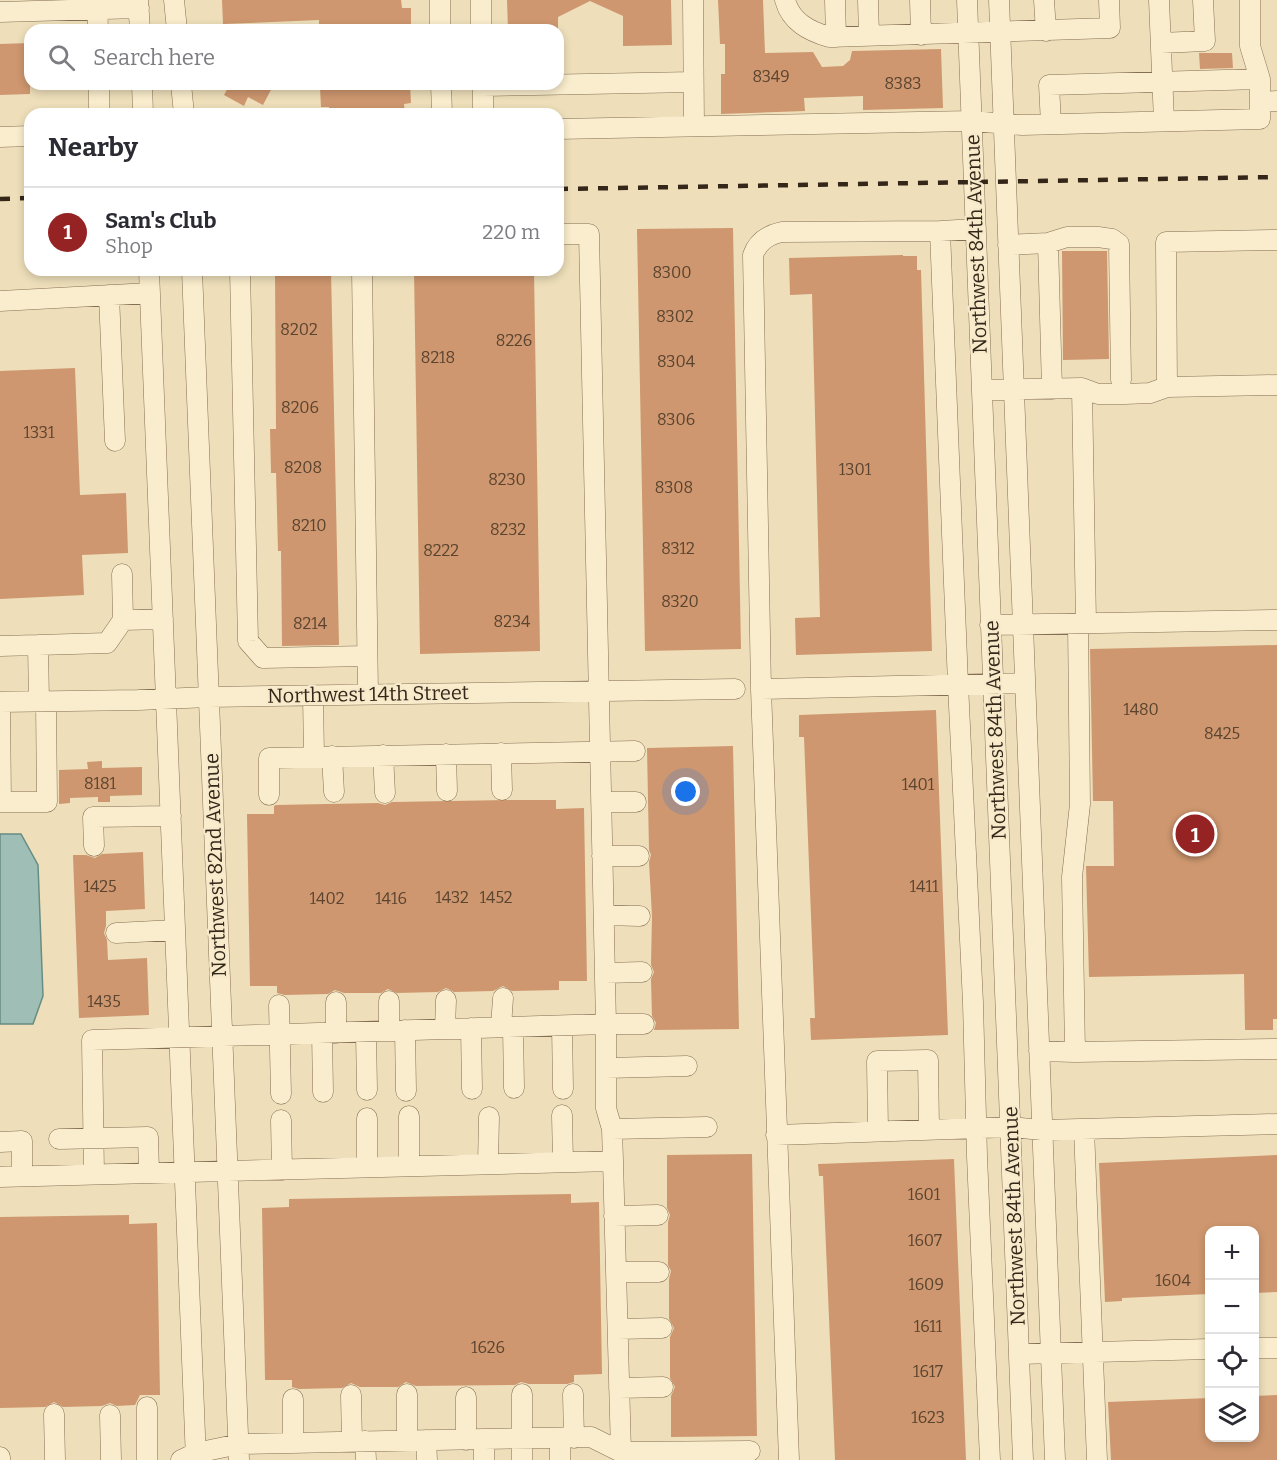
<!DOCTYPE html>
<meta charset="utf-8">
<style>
body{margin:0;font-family:Bitter,serif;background:#f7f7f7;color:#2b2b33}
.controls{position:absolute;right:18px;bottom:18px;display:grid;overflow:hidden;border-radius:12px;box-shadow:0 3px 9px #0003}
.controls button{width:54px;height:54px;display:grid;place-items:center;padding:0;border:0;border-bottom:2px solid #e1e1e2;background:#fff;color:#2b2b33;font:30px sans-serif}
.you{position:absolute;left:686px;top:792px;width:21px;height:21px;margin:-15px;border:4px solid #fff;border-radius:50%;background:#1a73e8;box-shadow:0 0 0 9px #1a73e833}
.badge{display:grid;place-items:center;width:39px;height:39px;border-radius:50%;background:#962323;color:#fff;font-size:20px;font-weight:700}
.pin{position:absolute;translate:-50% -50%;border:3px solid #fff;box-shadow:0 2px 6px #0006}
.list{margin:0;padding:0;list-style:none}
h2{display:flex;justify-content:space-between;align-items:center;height:78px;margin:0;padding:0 24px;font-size:26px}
h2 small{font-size:20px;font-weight:400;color:#7c7c81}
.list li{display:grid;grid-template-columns:39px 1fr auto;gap:18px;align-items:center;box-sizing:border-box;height:90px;padding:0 24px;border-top:2px solid #e1e1e2}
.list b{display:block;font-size:22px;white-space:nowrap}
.list p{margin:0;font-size:20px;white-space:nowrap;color:#7c7c81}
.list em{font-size:20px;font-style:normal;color:#7c7c81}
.icon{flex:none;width:33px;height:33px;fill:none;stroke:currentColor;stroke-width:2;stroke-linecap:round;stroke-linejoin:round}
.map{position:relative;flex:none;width:1277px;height:1460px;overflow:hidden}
.search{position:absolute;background:#fff;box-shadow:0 3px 9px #0003;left:24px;top:24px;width:540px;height:66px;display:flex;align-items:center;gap:15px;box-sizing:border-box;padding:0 21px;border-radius:18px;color:#7c7c81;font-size:22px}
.panel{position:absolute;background:#fff;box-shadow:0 3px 9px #0003;left:24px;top:108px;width:540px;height:168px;border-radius:18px}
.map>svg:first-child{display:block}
.water{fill:#9fbfb6;stroke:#678c83;stroke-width:1.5}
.building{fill:#ce976f}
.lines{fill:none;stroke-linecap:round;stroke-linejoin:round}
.minor-casing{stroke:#856f54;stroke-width:21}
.minor{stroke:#faedcd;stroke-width:20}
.rail{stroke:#34271a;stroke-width:4.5;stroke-dasharray:10 10;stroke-linecap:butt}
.labels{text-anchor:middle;stroke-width:4.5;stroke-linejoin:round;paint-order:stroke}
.number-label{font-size:16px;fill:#5a432f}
.street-label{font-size:20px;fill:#34271a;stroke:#f6eaca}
</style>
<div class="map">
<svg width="1277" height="1460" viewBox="0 0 1277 1460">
<rect width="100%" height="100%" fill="#eedfba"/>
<path class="water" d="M 0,834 L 21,834 L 38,865 L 43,996 L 33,1024 L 0,1024 Z"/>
<path class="building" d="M 222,0 L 401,0 L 402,8 L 411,8 L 411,27 L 319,30 L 319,20 L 223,24 Z
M 507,0 L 671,0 L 672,45 L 623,46 L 623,16 L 590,1 L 558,17 L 558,30 L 508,30 Z
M 718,0 L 763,0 L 765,53 L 813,52 L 822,67 L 843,66 L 850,60 L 852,51 L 941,49 L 943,108 L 863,110 L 863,96 L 804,98 L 805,111 L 721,114 L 721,74 L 725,74 L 725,44 L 720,44 Z
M 30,43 L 30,94 L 0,95 L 0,44 Z
M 1199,53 L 1232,53 L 1233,68 L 1200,69 Z
M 225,84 L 274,84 L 263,105 L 248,97 L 244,106 L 224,95 L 229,86 Z
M 410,84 L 411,103 L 404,104 L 405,114 L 329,114 L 329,107 L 321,107 L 320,88 Z
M 733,228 L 741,649 L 645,651 L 637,229 Z
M 1062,251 L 1107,251 L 1109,359 L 1063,360 Z
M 903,255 L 903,256 L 917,256 L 917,270 L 921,270 L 932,651 L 796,655 L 795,618 L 820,617 L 812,294 L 790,295 L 789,258 Z
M 275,270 L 331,270 L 339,645 L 282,646 L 281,551 L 278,551 L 276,473 L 271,473 L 270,429 L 276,429 Z
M 414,270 L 534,270 L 540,651 L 420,654 Z
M 75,368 L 80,495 L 126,493 L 128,553 L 82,555 L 84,595 L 0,599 L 0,371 Z
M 1277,645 L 1277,1019 L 1273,1019 L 1273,1030 L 1245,1030 L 1244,974 L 1089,977 L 1086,866 L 1114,866 L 1113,801 L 1093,801 L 1090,649 Z
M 936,710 L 948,1035 L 811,1040 L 810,1018 L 815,1018 L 804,737 L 799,737 L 799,715 Z
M 733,746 L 739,1029 L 654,1030 L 656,1023 L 652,1016 L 651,979 L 654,972 L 651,965 L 652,916 L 649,862 L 651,855 L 649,850 L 647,748 Z
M 102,761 L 102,768 L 142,767 L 142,795 L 110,796 L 110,802 L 98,802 L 98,797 L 70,798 L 70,803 L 59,804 L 59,770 L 88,769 L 87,762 Z
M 508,800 L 556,800 L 556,809 L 584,808 L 587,981 L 559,981 L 559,990 L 512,991 L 503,986 L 493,991 L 454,992 L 446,988 L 438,992 L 397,993 L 388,989 L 381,993 L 344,993 L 335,990 L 328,994 L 285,995 L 277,993 L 277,986 L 250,986 L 247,814 L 274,814 L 274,806 L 276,805 L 378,803 L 385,805 L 392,802 Z
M 143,852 L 145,909 L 106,911 L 106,926 L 104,933 L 107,940 L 108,960 L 147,958 L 149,1015 L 79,1018 L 73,855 L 86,855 L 95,858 L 102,854 Z
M 752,1154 L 757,1436 L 671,1437 L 671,1396 L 675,1387 L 670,1378 L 670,1337 L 674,1328 L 669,1319 L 669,1279 L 671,1271 L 668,1265 L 668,1222 L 670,1215 L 667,1208 L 667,1155 Z
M 1277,1155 L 1277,1292 L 1254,1293 L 1254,1230 L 1209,1230 L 1209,1294 L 1122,1298 L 1122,1301 L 1105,1302 L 1099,1163 Z
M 954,1159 L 966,1460 L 835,1460 L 823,1176 L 819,1176 L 818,1164 Z
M 571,1194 L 571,1203 L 599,1202 L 602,1374 L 574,1375 L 574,1382 L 567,1384 L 529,1384 L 521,1382 L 515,1385 L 416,1386 L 406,1382 L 398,1387 L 360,1387 L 351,1383 L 342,1388 L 299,1389 L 292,1387 L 292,1380 L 265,1380 L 262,1208 L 289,1207 L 289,1199 Z
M 129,1215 L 129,1224 L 157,1223 L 160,1395 L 140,1395 L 135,1405 L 117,1406 L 110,1403 L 102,1406 L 63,1407 L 54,1402 L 45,1407 L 0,1408 L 0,1217 Z
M 1277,1395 L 1277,1460 L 1111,1460 L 1108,1402 L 1209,1398 L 1209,1437 L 1254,1437 L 1254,1396 Z"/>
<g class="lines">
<defs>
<path id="minor" d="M 97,0 L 98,30
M 138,0 L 140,30
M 174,0 L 177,30
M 440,0 L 440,30
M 481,0 L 481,30
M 693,0 L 694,126
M 785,0 C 791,22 809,31 829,37 L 1110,28 L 1109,0
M 835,0 L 836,37
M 868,0 L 869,36
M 920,0 L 921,35
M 967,0 L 1023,1460
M 999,0 L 1055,1460
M 1044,0 L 1046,31
M 1159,0 L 1164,121
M 1250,0 L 1250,46 L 1260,79 L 1260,102 L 1277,101
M 0,12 L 139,8
M 1161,43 L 1205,41 L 1203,0
M 99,84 L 99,114
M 142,84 L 143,114
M 181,84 L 184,114
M 441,84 L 442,114
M 483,84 L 483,114
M 483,86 L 693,82
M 1051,124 L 1049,85 L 1260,79
M 558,129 L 971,121 L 1022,125 L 1260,119 L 1260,102
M 0,137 L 30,136
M 940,231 L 958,684 L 973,1003 L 977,1156 L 990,1460
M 1048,243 L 1052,389
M 1008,245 L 1048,243 L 1067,237 L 1098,237 L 1112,239 L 1119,244 L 1121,380
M 149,270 L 196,1460
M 192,270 L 239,1460
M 240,270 L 248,641 L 263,658 L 367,656
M 362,270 L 368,694
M 109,295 L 115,441
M 0,301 L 150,293
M 1167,387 L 1166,242 L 1277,240
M 1082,388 L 1086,623
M 982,390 L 1082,388 L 1098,394 L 1125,394 L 1150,393 L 1167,387 L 1277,385
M 122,574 L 123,620
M 990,625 L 1277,620
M 0,646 L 38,645
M 761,689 L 1024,683
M 313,695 L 314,757
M 39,702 L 38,645 L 107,643 L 123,620 L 163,619
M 501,753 L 502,790
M 446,754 L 447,791
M 383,755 L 385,793
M 332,756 L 334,792
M 269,795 L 269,758 L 635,751
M 0,802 L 47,802 L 46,702
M 1,802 L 0,702 L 138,700 L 209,697 L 735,689
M 601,802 L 636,802
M 94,846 L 93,817 L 171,816
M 602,856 L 639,856
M 604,915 L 640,916
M 116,933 L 175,930
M 605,973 L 642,972
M 336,1002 L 336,1033
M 279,1005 L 281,1094
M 562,1026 L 563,1089
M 501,1027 L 503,998
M 513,1027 L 514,1088
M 471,1028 L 472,1089
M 445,1029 L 446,1000
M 405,1030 L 406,1091
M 389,1031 L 389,1001
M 366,1032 L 367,1090
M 322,1033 L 323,1092
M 1039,1051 L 1075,1052 L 1277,1049
M 1075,1052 L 1072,877 L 1080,804 L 1078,623
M 606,1068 L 687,1066
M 562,1115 L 563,1162
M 409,1116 L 409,1166
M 367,1118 L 367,1167
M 281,1120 L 282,1170
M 612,1129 L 606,1108 L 606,1024 L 644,1024
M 1084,1129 L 1097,1460
M 878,1131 L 877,1061 L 928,1060 L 929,1129
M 776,1135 L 1010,1127 L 1042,1130 L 1277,1124
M 59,1139 L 148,1137 L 149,1172
M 0,1142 L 22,1141 L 22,1176
M 613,1161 L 612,1129 L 707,1127
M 488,1164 L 489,1117
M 94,1174 L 92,1040 L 606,1024 L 589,234 L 558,234
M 0,1177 L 613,1161 L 621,1452 L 591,1437 L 484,1439 L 239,1444 L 196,1453 L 181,1460
M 614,1216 L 658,1215
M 616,1272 L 659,1272
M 618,1329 L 662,1328
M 1254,1348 L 1277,1348
M 1019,1354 L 1210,1349
M 619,1388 L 663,1387
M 407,1394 L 407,1441
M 573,1394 L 574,1438
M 351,1395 L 352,1442
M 466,1397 L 466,1440
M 293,1399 L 293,1443
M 54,1414 L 55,1460
M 110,1415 L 111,1460
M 560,1438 L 560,1460
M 484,1439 L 484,1460
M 426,1440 L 427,1460
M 365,1441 L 366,1460
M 621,1452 L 750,1451
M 0,1457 L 0,1460
M 147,1460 L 147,1407
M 522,1460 L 522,1394
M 789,1460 L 761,689 L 753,255 C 758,241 768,235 782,232 L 940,231 L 976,229"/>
</defs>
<use href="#minor" class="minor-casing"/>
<use href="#minor" class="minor"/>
<path class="rail" d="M 558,189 L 1277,177
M 0,199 L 30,198"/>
</g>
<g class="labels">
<g class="number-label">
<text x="771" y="82">8349</text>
<text x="903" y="89">8383</text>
<text x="672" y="278">8300</text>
<text x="675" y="322">8302</text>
<text x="299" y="335">8202</text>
<text x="514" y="346">8226</text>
<text x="438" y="363">8218</text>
<text x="676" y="367">8304</text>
<text x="300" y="413">8206</text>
<text x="676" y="425">8306</text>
<text x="39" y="438">1331</text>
<text x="303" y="473">8208</text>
<text x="855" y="475">1301</text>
<text x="507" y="485">8230</text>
<text x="674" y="493">8308</text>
<text x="309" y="531">8210</text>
<text x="508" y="535">8232</text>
<text x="678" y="554">8312</text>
<text x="441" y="556">8222</text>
<text x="680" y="607">8320</text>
<text x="512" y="627">8234</text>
<text x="310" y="629">8214</text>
<text x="1141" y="715">1480</text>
<text x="1222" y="739">8425</text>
<text x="100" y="789">8181</text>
<text x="918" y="790">1401</text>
<text x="100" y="892">1425</text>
<text x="924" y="892">1411</text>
<text x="452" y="903">1432</text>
<text x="496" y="903">1452</text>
<text x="327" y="904">1402</text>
<text x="391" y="904">1416</text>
<text x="104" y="1007">1435</text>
<text x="924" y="1200">1601</text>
<text x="925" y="1246">1607</text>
<text x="1173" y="1286">1604</text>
<text x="926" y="1290">1609</text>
<text x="928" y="1332">1611</text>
<text x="488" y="1353">1626</text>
<text x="928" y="1377">1617</text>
<text x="928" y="1423">1623</text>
</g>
<g class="street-label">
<text transform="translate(976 244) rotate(-92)" y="7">Northwest 84th Avenue</text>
<text transform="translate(368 694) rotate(-1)" y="7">Northwest 14th Street</text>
<text transform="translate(995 730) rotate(-92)" y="7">Northwest 84th Avenue</text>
<text transform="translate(215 865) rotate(-92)" y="7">Northwest 82nd Avenue</text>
<text transform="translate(1014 1216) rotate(-92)" y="7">Northwest 84th Avenue</text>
</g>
</g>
</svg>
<div class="controls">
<button>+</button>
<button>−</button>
<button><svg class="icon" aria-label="locate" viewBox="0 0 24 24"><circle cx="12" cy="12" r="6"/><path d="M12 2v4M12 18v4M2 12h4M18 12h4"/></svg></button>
<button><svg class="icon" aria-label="layers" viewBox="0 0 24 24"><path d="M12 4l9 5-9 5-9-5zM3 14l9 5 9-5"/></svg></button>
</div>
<div class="you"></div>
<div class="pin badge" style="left:1195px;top:834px">1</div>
<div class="search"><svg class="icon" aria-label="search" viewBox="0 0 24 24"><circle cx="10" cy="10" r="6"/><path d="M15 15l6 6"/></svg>Search here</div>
<section class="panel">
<h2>Nearby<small></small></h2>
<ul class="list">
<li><span class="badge">1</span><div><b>Sam's Club</b><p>Shop</p></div><em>220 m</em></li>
</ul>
</section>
</div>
